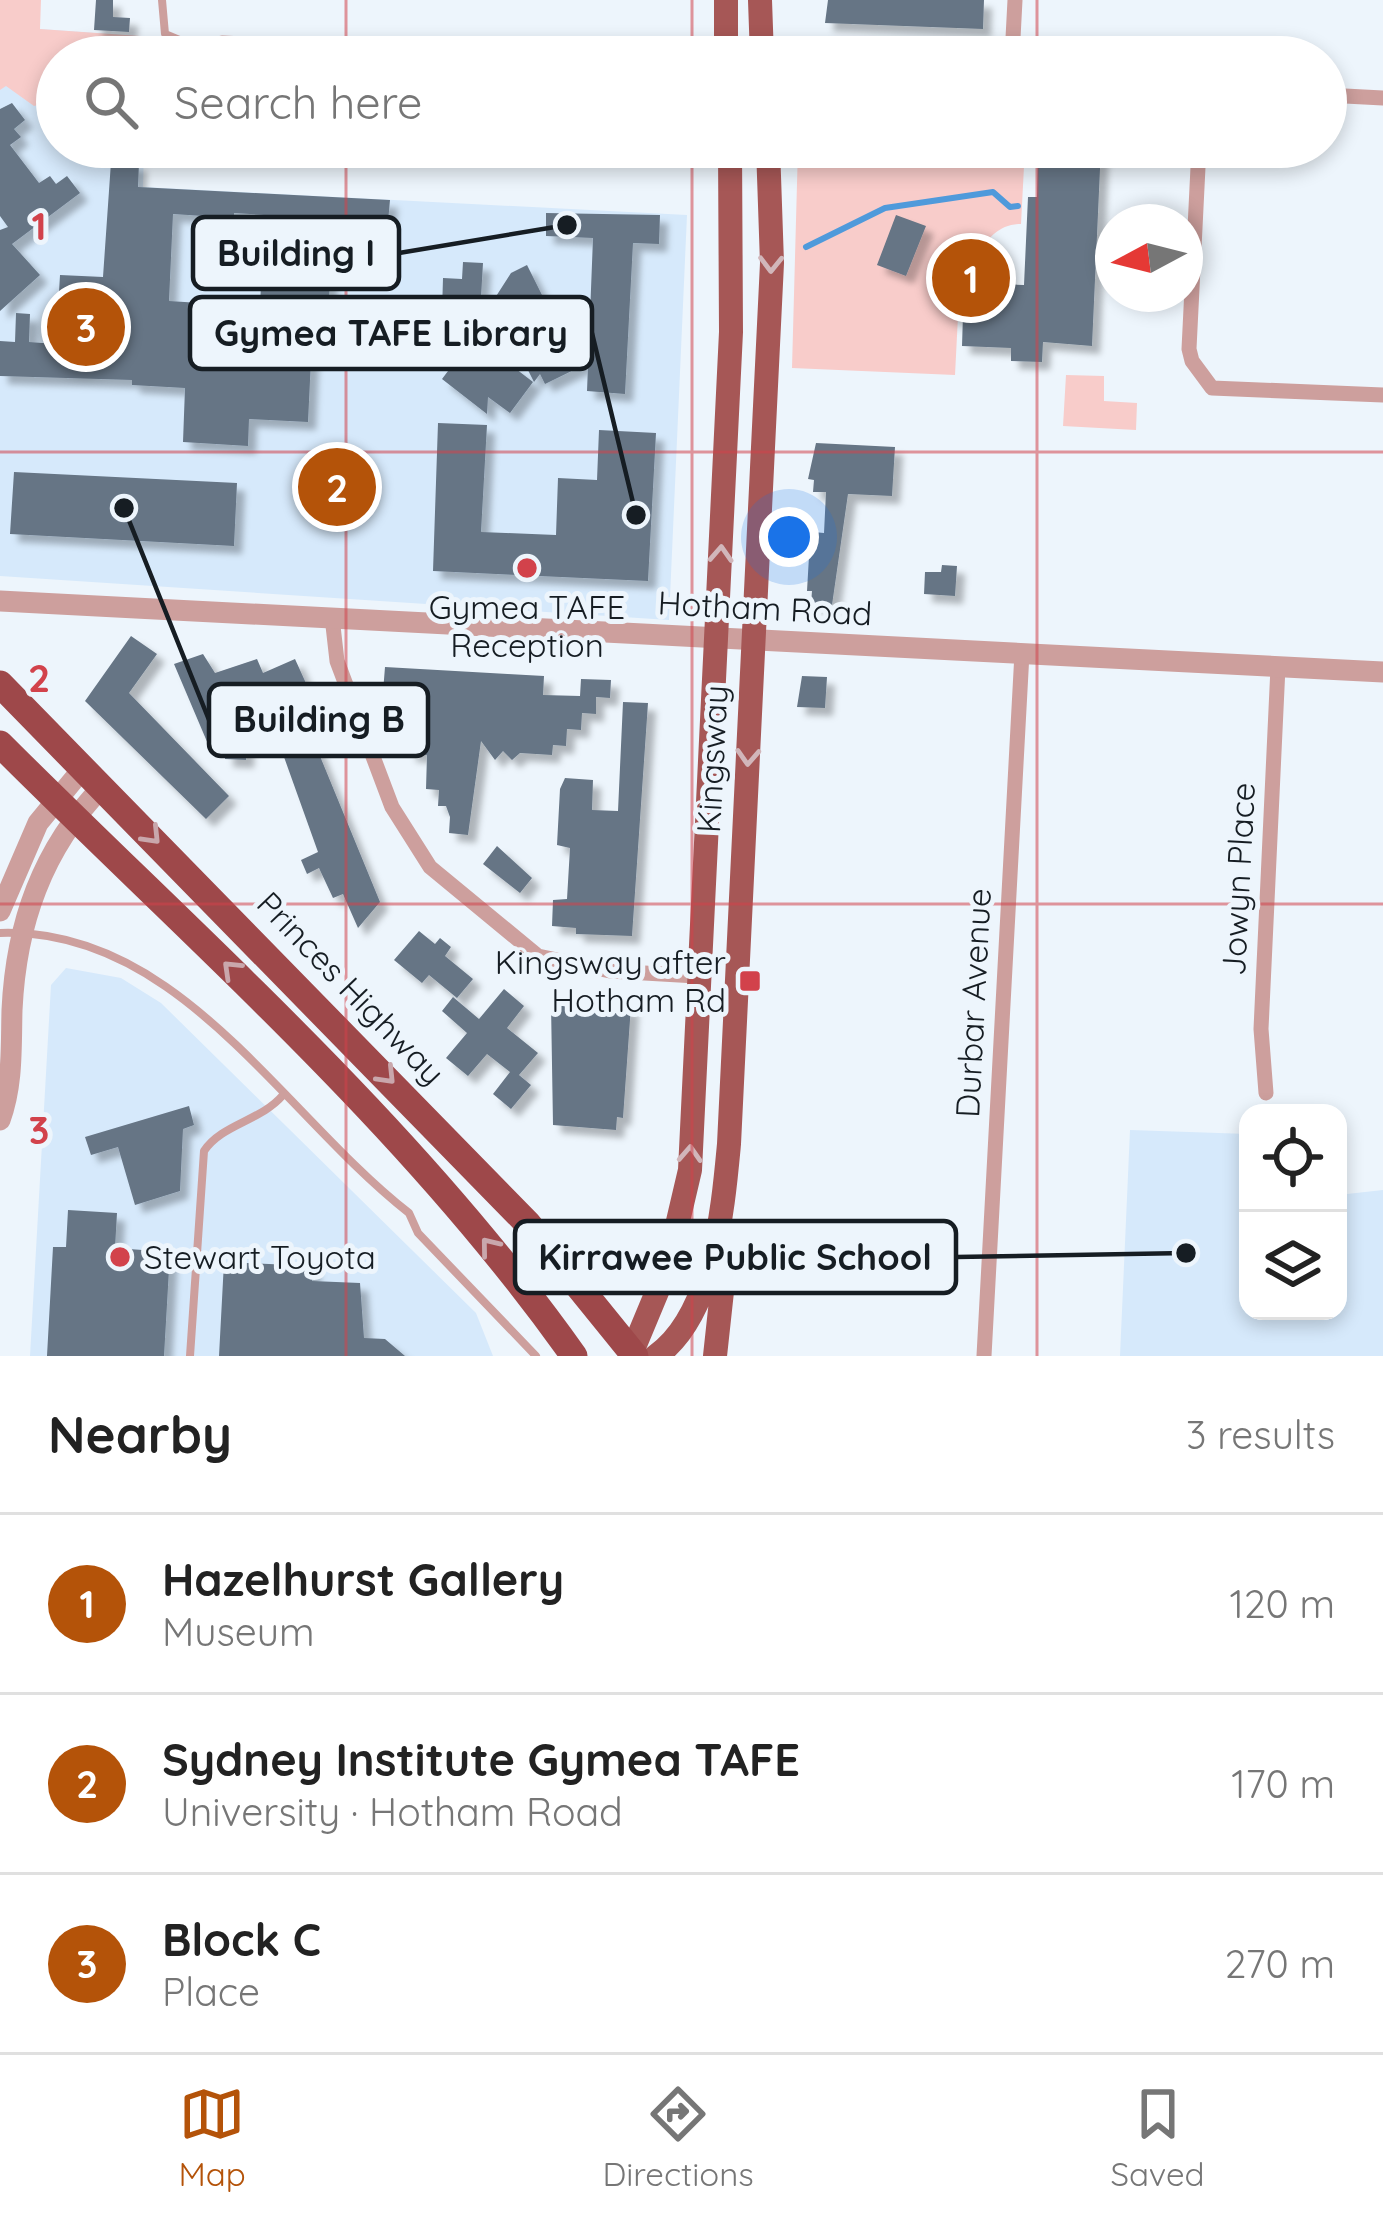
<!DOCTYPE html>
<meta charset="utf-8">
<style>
body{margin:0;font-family:Quicksand,sans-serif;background:#f2f2f2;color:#222}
.controls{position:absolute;right:36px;bottom:36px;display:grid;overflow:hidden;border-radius:24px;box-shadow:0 6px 18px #0003}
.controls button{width:108px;height:108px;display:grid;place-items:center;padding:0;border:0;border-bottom:3px solid #e0e0e0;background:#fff;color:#222;font:60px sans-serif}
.compass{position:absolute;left:1095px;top:204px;width:108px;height:108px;border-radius:50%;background:#fff;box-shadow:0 6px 18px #0003;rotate:263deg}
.you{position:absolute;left:789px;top:537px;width:42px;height:42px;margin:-30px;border:9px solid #fff;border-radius:50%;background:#1a73e8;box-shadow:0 0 0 18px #1a73e833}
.badge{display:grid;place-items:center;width:78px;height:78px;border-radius:50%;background:#b45309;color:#fff;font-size:39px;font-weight:700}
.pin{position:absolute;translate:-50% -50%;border:6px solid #fff;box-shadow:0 3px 12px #0006}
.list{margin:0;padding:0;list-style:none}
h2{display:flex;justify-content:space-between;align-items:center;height:156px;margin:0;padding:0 48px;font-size:51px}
h2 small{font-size:39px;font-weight:400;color:#767676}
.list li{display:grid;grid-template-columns:78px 1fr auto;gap:36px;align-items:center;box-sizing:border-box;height:180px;padding:0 48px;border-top:3px solid #e0e0e0}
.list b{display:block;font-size:45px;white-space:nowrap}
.list p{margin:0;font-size:39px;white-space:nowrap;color:#767676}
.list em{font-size:39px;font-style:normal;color:#767676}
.icon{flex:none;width:66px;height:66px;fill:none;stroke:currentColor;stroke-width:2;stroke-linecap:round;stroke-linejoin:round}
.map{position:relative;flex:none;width:1383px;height:1356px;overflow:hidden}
.search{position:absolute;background:#fff;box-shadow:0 6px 18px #0003;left:36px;right:36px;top:36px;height:132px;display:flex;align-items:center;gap:30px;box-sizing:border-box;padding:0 42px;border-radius:66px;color:#767676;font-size:45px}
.sheet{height:696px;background:#fff}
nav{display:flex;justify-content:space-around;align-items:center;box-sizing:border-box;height:168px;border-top:3px solid #e0e0e0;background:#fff;font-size:33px;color:#767676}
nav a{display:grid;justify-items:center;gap:6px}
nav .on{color:#b45309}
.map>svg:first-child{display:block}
.built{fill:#d6e9fb}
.green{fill:#f8ccca}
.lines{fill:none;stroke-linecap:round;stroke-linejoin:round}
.stream{stroke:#4f9adb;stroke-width:6}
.building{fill:#667585;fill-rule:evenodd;filter:url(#shadow)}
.service{stroke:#cd9f9d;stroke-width:8}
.minor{stroke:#cd9f9d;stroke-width:15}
.tertiary{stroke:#cd9f9d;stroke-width:21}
.primary{stroke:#a65756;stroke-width:24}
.trunk{stroke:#9e484a;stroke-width:27}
.oneway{stroke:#d1b6ba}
.oneway2{stroke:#c9a7ac}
.grid{fill:none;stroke:#d2424b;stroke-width:3;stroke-opacity:0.55}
.poi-dot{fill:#d2424b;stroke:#edf5fc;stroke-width:4.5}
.labels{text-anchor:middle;stroke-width:10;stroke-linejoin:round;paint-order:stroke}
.poi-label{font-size:33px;fill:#161d23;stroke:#edf5fc}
.street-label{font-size:33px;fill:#161d23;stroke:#edf5fc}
.grid-label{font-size:39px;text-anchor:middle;font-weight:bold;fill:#d2424b;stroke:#edf5fc;stroke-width:10;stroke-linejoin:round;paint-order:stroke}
.leader{fill:none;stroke:#161d23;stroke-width:4.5}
.callout-dot{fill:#161d23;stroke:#edf5fc;stroke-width:4.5}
.callout{fill:#edf5fc;stroke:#161d23;stroke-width:4.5}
.callout-label{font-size:36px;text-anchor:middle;font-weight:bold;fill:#161d23}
</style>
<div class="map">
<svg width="1383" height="1356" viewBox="0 0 1383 1356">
<defs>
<filter id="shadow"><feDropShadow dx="8" dy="8" stdDeviation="3" flood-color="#0004"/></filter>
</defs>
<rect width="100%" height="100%" fill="#edf5fc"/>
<path class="built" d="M 0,0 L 40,29 L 149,37 L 148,57 L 57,57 L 57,147 L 144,147 L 143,187 L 687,215 L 669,620 L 0,576 Z
M 66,968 L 121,978 L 161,1003 L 476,1313 L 493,1356 L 30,1356 L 51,985 Z
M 1130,1130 L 1248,1134 L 1248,1311 L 1338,1311 L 1338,1195 L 1383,1190 L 1383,1356 L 1120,1356 Z"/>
<path class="green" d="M 0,0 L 41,0 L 40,29 L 140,36 L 80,47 L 79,57 L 57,57 L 57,99 L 34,106 L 6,86 L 0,90 Z
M 798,147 L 1025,147 L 1021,224 C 993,224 976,250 975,277 L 960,277 L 955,375 L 792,368 Z
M 1066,375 L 1104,376 L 1104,401 L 1137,403 L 1136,430 L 1063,426 Z"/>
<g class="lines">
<path class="stream" d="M 806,247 L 885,208 L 993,192 L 1010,207 L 1018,206"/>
</g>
<path class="building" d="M 96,0 L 113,0 L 113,17 L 130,18 L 129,32 L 94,30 Z
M 828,0 L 984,0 L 983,29 L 825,23 Z
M 12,103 L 25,120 L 14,129 L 21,137 L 10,145 L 39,183 L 50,176 L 56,184 L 67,176 L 80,193 L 12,244 L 40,275 L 0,311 L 0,230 L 8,227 L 0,216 L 0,109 Z
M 1038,147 L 1101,147 L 1092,346 L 1043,342 L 1042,362 L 1011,361 L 1011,348 L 962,346 L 964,283 L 1024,285 L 1028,197 L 1037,197 Z
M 111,162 L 139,163 L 138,187 L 390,200 L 388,222 L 334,219 L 329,298 L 314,297 L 308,422 L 249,419 L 248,446 L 183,442 L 185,388 L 132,385 L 132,380 L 0,376 L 0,341 L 15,342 L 16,313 L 30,314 L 29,342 L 56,344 L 60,275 L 103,277 ZM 234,213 L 264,215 L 260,307 L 169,301 L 173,214 L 234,218 Z
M 546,213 L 660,215 L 659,244 L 633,243 L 625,394 L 587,391 L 593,238 L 546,236 Z
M 896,215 L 926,226 L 906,276 L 877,265 Z
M 463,262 L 483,263 L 481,297 L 461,296 L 459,325 L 533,382 L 510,413 L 488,397 L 487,414 L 442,379 L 451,367 L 427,349 L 455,313 L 442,312 L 443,278 L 462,279 Z
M 527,265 L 553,317 L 562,316 L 586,364 L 545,384 L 540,374 L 534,382 L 493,301 L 511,273 Z
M 438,423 L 487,425 L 481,532 L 556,535 L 558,478 L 597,480 L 599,430 L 656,433 L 648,581 L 433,571 Z
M 816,443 L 895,447 L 892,496 L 848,494 L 832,605 L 811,604 L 812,591 L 807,591 L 810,539 L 813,532 L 824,533 L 826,492 L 813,492 L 814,480 L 808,479 Z
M 14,472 L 237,483 L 234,546 L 10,534 Z
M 942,565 L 957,566 L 955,596 L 924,594 L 925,572 L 941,572 Z
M 131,636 L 157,654 L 129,693 L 229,796 L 206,819 L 85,701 Z
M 203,654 L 215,673 L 257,659 L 263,673 L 295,659 L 329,734 L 305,745 L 298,730 L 308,726 L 297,701 L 290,704 L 287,696 L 255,710 L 261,725 L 247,731 L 246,760 L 225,759 L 226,736 L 208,744 L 174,664 Z
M 385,667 L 544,676 L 543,695 L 580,696 L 581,679 L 611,680 L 610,698 L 596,697 L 596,714 L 582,713 L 581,730 L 567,729 L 566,746 L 553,745 L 552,755 L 520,753 L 512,760 L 503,751 L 495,760 L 481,741 L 468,835 L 449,833 L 450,817 L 446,806 L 438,806 L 439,790 L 426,789 L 427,755 L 408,754 L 409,744 L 403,743 L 405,710 L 391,709 L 392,692 L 383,692 Z
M 802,676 L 827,677 L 825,708 L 797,707 Z
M 623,702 L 648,703 L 632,936 L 576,934 L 576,928 L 552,926 L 553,900 L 567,899 L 570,848 L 557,845 L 560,789 L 565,778 L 593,780 L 592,810 L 618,811 Z
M 315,744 L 380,902 L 358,928 L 343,894 L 333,898 L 319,868 L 307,874 L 301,860 L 318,852 L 284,757 Z
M 497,846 L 532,878 L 520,893 L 483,864 Z
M 419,931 L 435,944 L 440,938 L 451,947 L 445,956 L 473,979 L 457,998 L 429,975 L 422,983 L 394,960 Z
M 504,989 L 524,1006 L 507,1028 L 538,1053 L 519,1075 L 531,1085 L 511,1109 L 493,1094 L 510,1072 L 487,1054 L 468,1076 L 446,1058 L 467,1033 L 442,1011 L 453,997 L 479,1019 Z
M 551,1004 L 604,1013 L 604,1005 L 631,1006 L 623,1118 L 617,1117 L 616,1130 L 553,1125 Z
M 189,1106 L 194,1125 L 183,1129 L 180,1191 L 135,1205 L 118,1147 L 91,1155 L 85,1137 Z
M 68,1210 L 117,1213 L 115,1248 L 170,1252 L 164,1356 L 47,1356 L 53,1247 L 66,1247 Z
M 224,1262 L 313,1266 L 312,1281 L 360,1283 L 364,1338 L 385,1339 L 405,1356 L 219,1356 Z"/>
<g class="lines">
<path class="service" d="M 162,0 L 165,34 L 189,44 L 221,43
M 0,933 C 179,927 282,1114 409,1213 L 418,1233 L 536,1356
M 190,1356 L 204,1151 C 222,1124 261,1121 283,1095"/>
<path class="minor" d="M 222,43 L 534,57
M 1012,57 L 1015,0
M 1326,95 L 1383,98
M 1199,147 L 1189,349 L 1192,361 L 1212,388 L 1383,395
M 332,617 L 337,661 L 392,807 L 430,867 L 538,956 L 610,971 L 696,976
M 1266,1093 L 1261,1029 L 1278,667
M 984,1356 L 1022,653"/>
<path class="tertiary" d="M 0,601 L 1383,672
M 0,911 L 38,823 L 84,767
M 0,1120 C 13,1085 11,1047 12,1010 C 16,924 42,849 103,786"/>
<path class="primary" d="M 760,0 L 762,57
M 726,57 L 726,0
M 542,1238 C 579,1260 627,1304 667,1268
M 632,1352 L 667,1268 L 690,1170 L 731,332 L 730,147
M 656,1356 C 714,1315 723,1208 729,1144 L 772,263 L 768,147
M 715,1356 L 728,1236"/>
<path class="trunk" d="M 0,684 L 528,1224 L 635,1356
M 0,744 C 198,942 411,1126 574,1356"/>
</g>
<defs><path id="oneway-chevron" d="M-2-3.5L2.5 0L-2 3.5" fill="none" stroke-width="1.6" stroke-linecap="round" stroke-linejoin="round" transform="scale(3)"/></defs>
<g class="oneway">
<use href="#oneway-chevron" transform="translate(771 264) rotate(91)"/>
<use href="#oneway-chevron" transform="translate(721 554) rotate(-87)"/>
<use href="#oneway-chevron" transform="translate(748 757) rotate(93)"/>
<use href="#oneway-chevron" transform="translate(690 1154) rotate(-87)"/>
</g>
<g class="oneway2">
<use href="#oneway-chevron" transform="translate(152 836) rotate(46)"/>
<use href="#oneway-chevron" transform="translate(231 969) rotate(-136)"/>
<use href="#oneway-chevron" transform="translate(387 1076) rotate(46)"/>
<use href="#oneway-chevron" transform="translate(489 1246) rotate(-129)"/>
</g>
<path class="grid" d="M 346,0 L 346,57M 692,0 L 692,57M 1037,0 L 1037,57M 346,147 L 346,1356M 692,147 L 692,1356M 1037,147 L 1037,1356M 0,452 L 1383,452M 0,904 L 1383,904"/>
<g class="poi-dot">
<circle cx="527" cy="568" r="12"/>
<rect x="738" y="969" width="24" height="24" rx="6"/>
<circle cx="120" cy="1257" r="12"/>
</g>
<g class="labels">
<g class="poi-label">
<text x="527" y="619">Gymea TAFE<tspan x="527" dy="38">Reception</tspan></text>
<text x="726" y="974" text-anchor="end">Kingsway after<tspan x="726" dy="38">Hotham Rd</tspan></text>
<text x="144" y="1269" text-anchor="start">Stewart Toyota</text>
</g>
<g class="street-label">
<text transform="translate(765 608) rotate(3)" y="12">Hotham Road</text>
<text transform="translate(712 759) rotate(-87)" y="12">Kingsway</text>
<text transform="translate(1238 879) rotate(-87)" y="12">Jowyn Place</text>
<text transform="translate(351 988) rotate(46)" y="12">Princes Highway</text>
<text transform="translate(973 1003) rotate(-87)" y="12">Durbar Avenue</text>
</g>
</g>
<g class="grid-label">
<text x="39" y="240">1</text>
<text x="39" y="692">2</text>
<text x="39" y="1144">3</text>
</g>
<path class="leader" d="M567 225L399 253M636 515L592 333M124 508L209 720M1186 1253L956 1257"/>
<g class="callout-dot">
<circle cx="567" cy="225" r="12"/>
<circle cx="636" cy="515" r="12"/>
<circle cx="124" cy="508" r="12"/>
<circle cx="1186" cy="1253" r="12"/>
</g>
<g class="callout">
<rect x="193" y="217" width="206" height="72" rx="12"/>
<rect x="190" y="297" width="402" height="72" rx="12"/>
<rect x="209" y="684" width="219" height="72" rx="12"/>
<rect x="515" y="1221" width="441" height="72" rx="12"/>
</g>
<g class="callout-label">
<text x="296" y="266">Building I</text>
<text x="391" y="346">Gymea TAFE Library</text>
<text x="319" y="732">Building B</text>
<text x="735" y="1270">Kirrawee Public School</text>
</g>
</svg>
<div class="controls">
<button><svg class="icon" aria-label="locate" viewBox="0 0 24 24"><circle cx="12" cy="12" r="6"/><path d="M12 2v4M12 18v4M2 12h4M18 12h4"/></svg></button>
<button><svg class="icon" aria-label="layers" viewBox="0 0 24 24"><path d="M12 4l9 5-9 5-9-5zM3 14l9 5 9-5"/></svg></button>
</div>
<svg class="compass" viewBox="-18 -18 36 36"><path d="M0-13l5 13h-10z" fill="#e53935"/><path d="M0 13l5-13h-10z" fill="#767676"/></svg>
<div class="you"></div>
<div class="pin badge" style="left:971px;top:278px">1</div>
<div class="pin badge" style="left:337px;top:487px">2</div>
<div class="pin badge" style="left:86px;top:327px">3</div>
<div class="search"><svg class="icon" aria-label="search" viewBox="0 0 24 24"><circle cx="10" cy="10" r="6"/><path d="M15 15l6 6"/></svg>Search here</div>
</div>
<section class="sheet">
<h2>Nearby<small>3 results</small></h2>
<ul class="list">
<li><span class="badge">1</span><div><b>Hazelhurst Gallery</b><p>Museum</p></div><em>120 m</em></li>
<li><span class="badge">2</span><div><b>Sydney Institute Gymea TAFE</b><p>University · Hotham Road</p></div><em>170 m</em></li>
<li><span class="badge">3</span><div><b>Block C</b><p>Place</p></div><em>270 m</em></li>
</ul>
</section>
<nav>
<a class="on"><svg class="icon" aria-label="map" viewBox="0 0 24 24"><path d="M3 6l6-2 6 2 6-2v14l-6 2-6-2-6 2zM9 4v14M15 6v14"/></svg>Map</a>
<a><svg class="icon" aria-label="directions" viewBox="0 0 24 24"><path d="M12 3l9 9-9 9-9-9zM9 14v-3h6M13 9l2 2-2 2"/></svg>Directions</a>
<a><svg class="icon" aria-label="saved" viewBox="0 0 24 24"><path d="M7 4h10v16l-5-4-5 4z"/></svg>Saved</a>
</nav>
